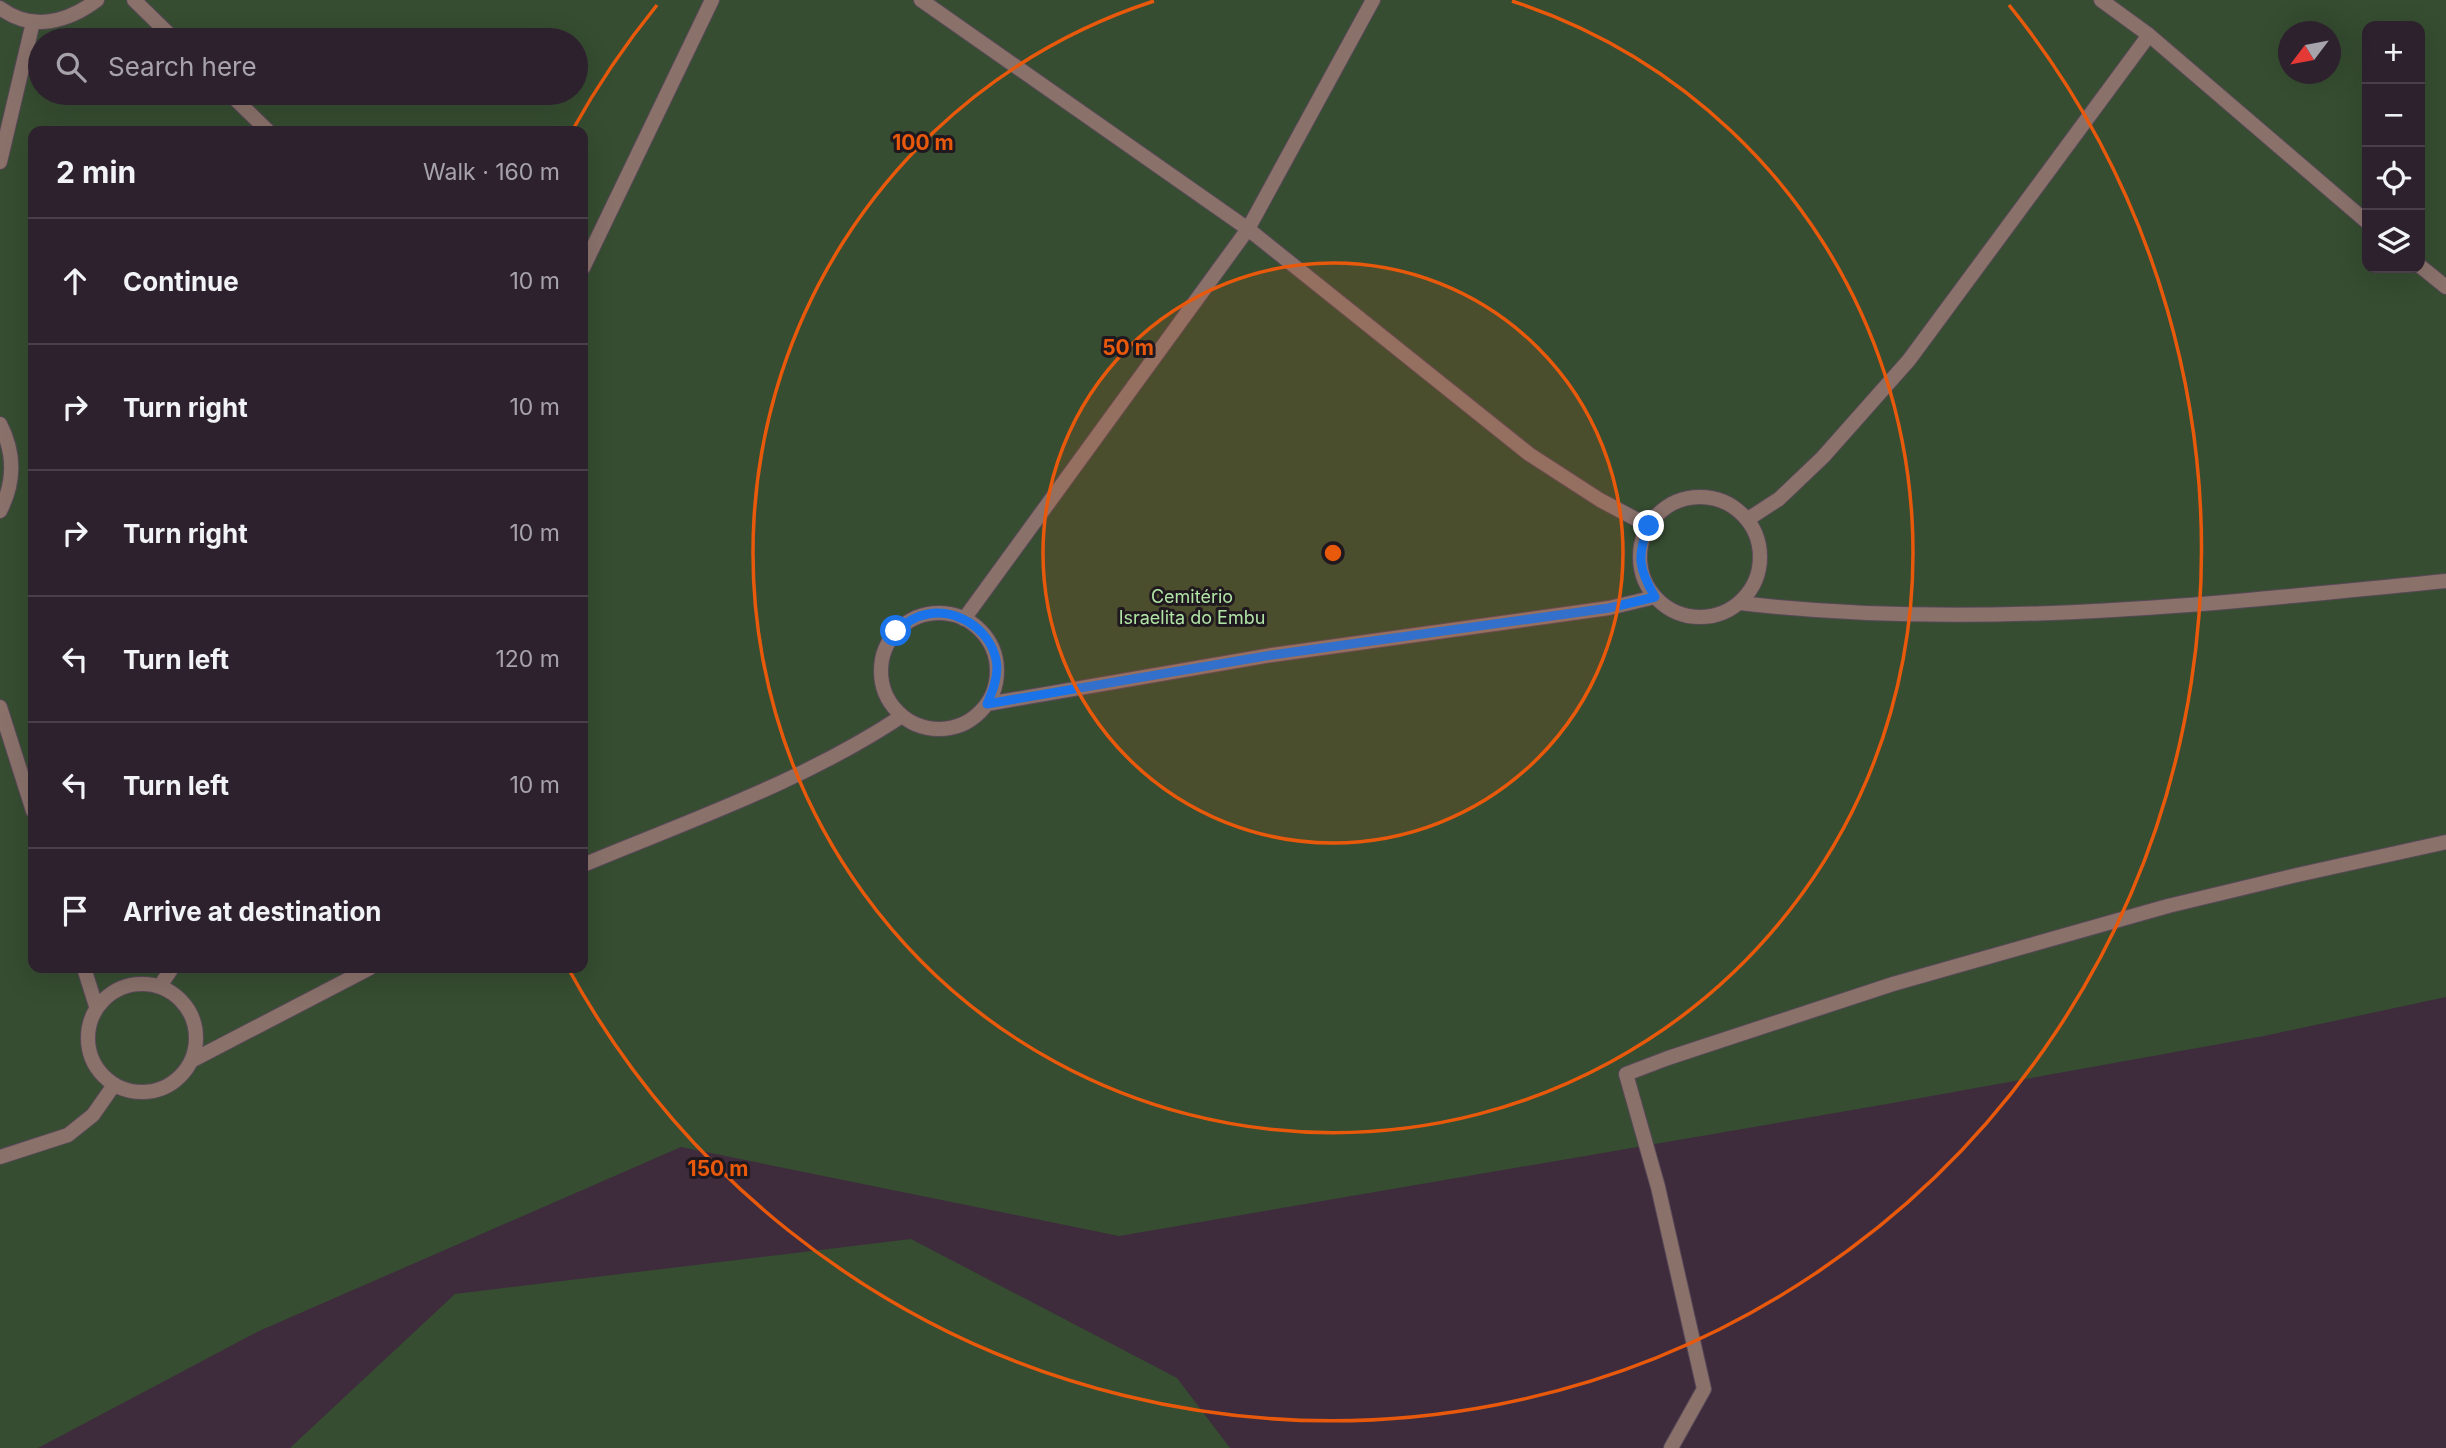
<!DOCTYPE html>
<meta charset="utf-8">
<style>
body{margin:0;font-family:Inter,sans-serif;background:#362936;color:#f1f3f6}
.controls{position:absolute;right:21px;top:21px;display:grid;overflow:hidden;border-radius:14px;box-shadow:0 7px 28px #0002}
.controls button{width:63px;height:63px;display:grid;place-items:center;padding:0;border:0;border-bottom:2px solid #493e4a;background:#2e212e;color:#f1f3f6;font:35px sans-serif}
.compass{position:absolute;left:2278px;top:21px;width:63px;height:63px;border-radius:50%;background:#2e212e;box-shadow:0 7px 28px #0002;rotate:238deg}
.stop{position:absolute;width:21px;height:21px;margin:-16px;border:5px solid #1a73e8;border-radius:50%;background:#fff}
.stop.end{background:#1a73e8;border-color:#fff;box-shadow:0 2px 7px #0008}
.list{margin:0;padding:0;list-style:none}
h2{display:flex;justify-content:space-between;align-items:center;height:91px;margin:0;padding:0 28px;font-size:30px}
h2 small{font-size:23px;font-weight:400;color:#a7a3aa}
.list li{display:grid;grid-template-columns:46px 1fr auto;gap:21px;align-items:center;box-sizing:border-box;height:126px;padding:0 28px;border-top:2px solid #493e4a}
.list b{display:block;font-size:26px;white-space:nowrap}
.list em{font-size:23px;font-style:normal;color:#a7a3aa}
.icon{flex:none;width:38px;height:38px;fill:none;stroke:currentColor;stroke-width:2;stroke-linecap:round;stroke-linejoin:round}
.map{position:relative;flex:none;width:2446px;height:1448px;overflow:hidden}
.search{position:absolute;background:#2e212e;box-shadow:0 7px 28px #0002;left:28px;top:28px;width:560px;height:77px;display:flex;align-items:center;gap:18px;box-sizing:border-box;padding:0 24px;border-radius:38px;color:#a7a3aa;font-size:26px}
.panel{position:absolute;background:#2e212e;box-shadow:0 7px 28px #0002;left:28px;top:126px;width:560px;height:847px;border-radius:14px}
.map>svg:first-child{display:block}
.green{fill:#364d31;fill-rule:evenodd}
.lines{fill:none;stroke-linecap:round;stroke-linejoin:round}
.lane-casing{stroke:#594858;stroke-width:16}
.lane{stroke:#8a726b;stroke-width:14}
.route{stroke:#1a73e8;stroke-width:9}
.ring{fill:none;stroke:#e8590c;stroke-width:3.5}
.labels{text-anchor:middle;stroke-width:6;stroke-linejoin:round;paint-order:stroke}
.park-label{font-size:18px;fill:#b1e5a6;stroke:#20181f}
.centre{fill:#e8590c;stroke:#20181f;stroke-width:3.5}
.ring-label{font-size:21px;text-anchor:middle;font-weight:bold;fill:#e8590c;stroke:#20181f;stroke-width:6;stroke-linejoin:round;paint-order:stroke}
</style>
<div class="map">
<svg width="2446" height="1448" viewBox="0 0 2446 1448">
<rect width="100%" height="100%" fill="#3e2c3d"/>
<path class="green" d="M 0,0 L 2446,0 L 2446,997 L 2264,1036 L 1887,1104 L 1119,1236 L 681,1147 L 259,1331 L 38,1448 L 0,1448 ZM 2367,26 L 2420,26 L 2420,268 L 2367,268 ZM 2288,32 L 2330,32 L 2330,74 L 2288,74 ZM 40,40 L 576,40 L 576,93 L 40,93 ZM 33,131 L 583,131 L 583,968 L 33,968 Z
M 911,1239 L 1177,1378 L 1230,1448 L 290,1448 L 455,1294 Z"/>
<g class="lines">
<defs>
<path id="lane" d="M 134,0 L 175,40
M 921,0 L 1248,229 L 1529,454 L 1600,500 L 1649,526
M 2101,0 L 2149,35 L 2367,222
M 0,8 C 32,32 68,22 97,0
M 229,93 L 268,131
M 0,162 L 33,22
M 2420,266 L 2446,287
M 583,268 L 712,0
M 0,424 C 15,453 15,482 0,511
M1640 557a60 60 0 1 1 120 0a60 60 0 1 1-120 0Z
M 1748,519 L 1779,499 L 1823,457 L 1909,360 L 2149,35
M 1740,603 C 1974,631 2212,604 2446,581
M881 671a58 58 0 1 1 116 0a58 58 0 1 1-116 0Z
M 964,619 L 1248,229 L 1373,0
M 987,704 L 1272,655 L 1609,608 L 1655,597
M 0,707 L 33,811
M 583,865 C 691,820 804,781 902,716
M 84,968 L 96,1006
M88 1038a54 54 0 1 1 108 0a54 54 0 1 1-108 0Z
M 160,986 L 172,968
M 191,1061 L 370,968
M 0,1157 L 68,1135 L 93,1115 L 114,1085
M 1671,1448 L 1704,1389 L 1658,1187 L 1626,1074 L 1668,1058 L 1893,984 L 2168,906 L 2297,875 L 2446,842"/>
</defs>
<use href="#lane" class="lane-casing"/>
<use href="#lane" class="lane"/>
</g>
<g class="lines">
<path class="route" d="M 896,631 C 906,623 915,616 928,614 C 961,608 995,634 997,667 C 997,681 992,692 987,704 L 1272,655 L 1609,608 L 1655,597 C 1639,570 1636,555 1649,526"/>
</g>
<circle cx="1333" cy="553" r="290" fill="#e8590c" fill-opacity=".12"/>
<g class="ring">
<circle cx="1333" cy="553" r="290"/>
<path d="M1512 1A580 580 0 1 1 1154 1"/>
<path d="M572 131A870 870 0 0 1 657 5M2009 5A870 870 0 1 1 568 968"/>
</g>
<g class="labels">
<g class="park-label">
<text x="1192" y="603">Cemitério<tspan x="1192" dy="21">Israelita do Embu</tspan></text>
</g>
</g>
<circle cx="1333" cy="553" r="10" class="centre"/>
<g class="ring-label">
<text x="923" y="150">100 m</text>
<text x="1128" y="355">50 m</text>
<text x="718" y="1176">150 m</text>
</g>
</svg>
<div class="controls">
<button>+</button>
<button>−</button>
<button><svg class="icon" aria-label="locate" viewBox="0 0 24 24"><circle cx="12" cy="12" r="6"/><path d="M12 2v4M12 18v4M2 12h4M18 12h4"/></svg></button>
<button><svg class="icon" aria-label="layers" viewBox="0 0 24 24"><path d="M12 4l9 5-9 5-9-5zM3 14l9 5 9-5"/></svg></button>
</div>
<svg class="compass" viewBox="-18 -18 36 36"><path d="M0-13l5 13h-10z" fill="#e53935"/><path d="M0 13l5-13h-10z" fill="#a7a3aa"/></svg>
<div class="stop" style="left:896px;top:631px"></div>
<div class="stop end" style="left:1649px;top:526px"></div>
<div class="search"><svg class="icon" aria-label="search" viewBox="0 0 24 24"><circle cx="10" cy="10" r="6"/><path d="M15 15l6 6"/></svg>Search here</div>
<section class="panel">
<h2>2 min<small>Walk · 160 m</small></h2>
<ul class="list">
<li><svg class="icon" aria-label="ahead" viewBox="0 0 24 24"><path d="M12 20V5M6 11l6-6 6 6"/></svg><div><b>Continue</b></div><em>10 m</em></li>
<li><svg class="icon" aria-label="right" viewBox="0 0 24 24"><path d="M7 20v-9h11M14 6l5 5-5 5"/></svg><div><b>Turn right</b></div><em>10 m</em></li>
<li><svg class="icon" aria-label="right" viewBox="0 0 24 24"><path d="M7 20v-9h11M14 6l5 5-5 5"/></svg><div><b>Turn right</b></div><em>10 m</em></li>
<li><svg class="icon" aria-label="left" viewBox="0 0 24 24"><path d="M17 20v-9H6M10 6l-5 5 5 5"/></svg><div><b>Turn left</b></div><em>120 m</em></li>
<li><svg class="icon" aria-label="left" viewBox="0 0 24 24"><path d="M17 20v-9H6M10 6l-5 5 5 5"/></svg><div><b>Turn left</b></div><em>10 m</em></li>
<li><svg class="icon" aria-label="arrive" viewBox="0 0 24 24"><path d="M6 21V4h12l-3 4 3 4H6"/></svg><div><b>Arrive at destination</b></div></li>
</ul>
</section>
</div>
